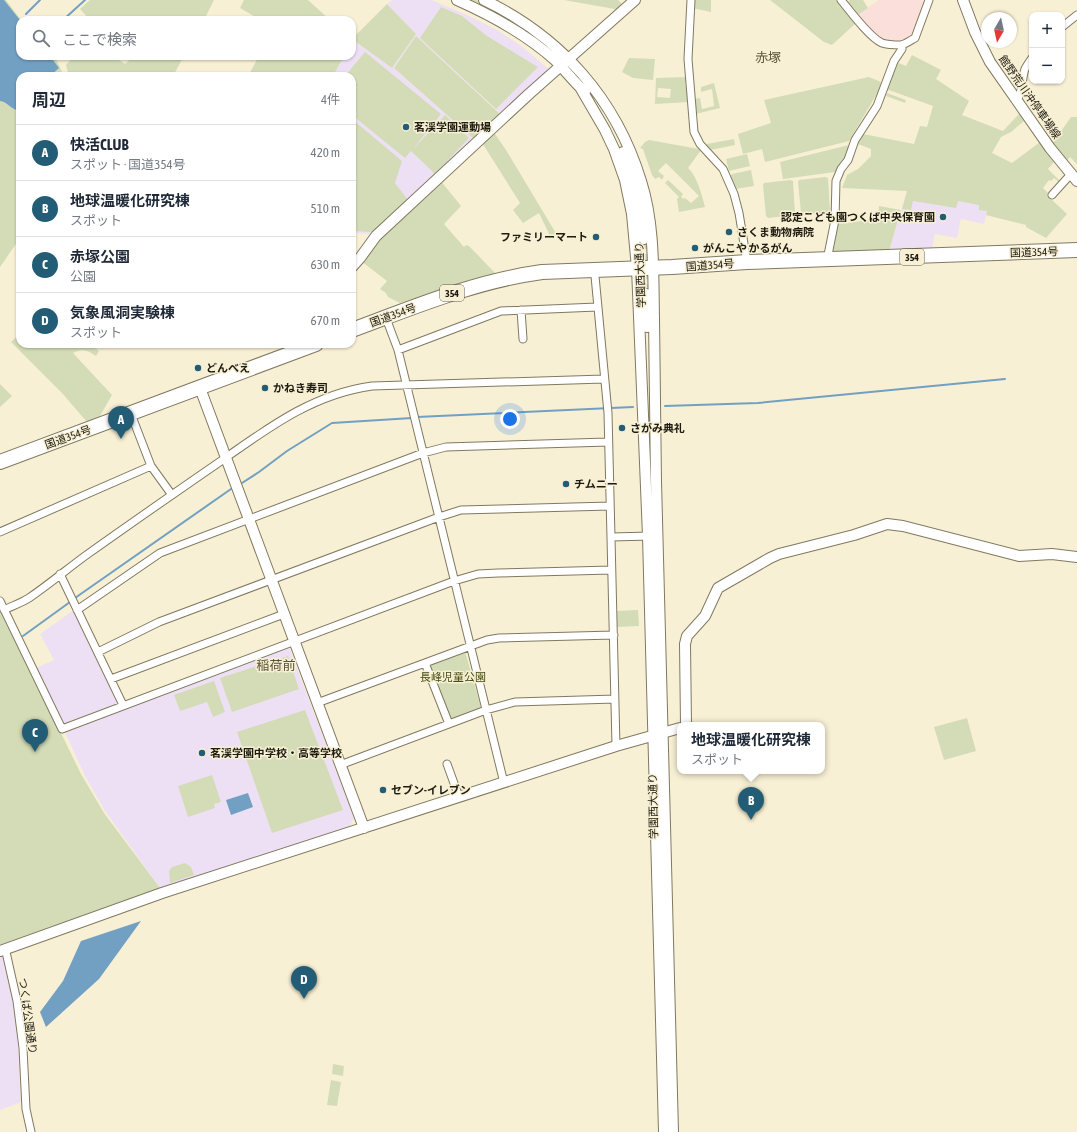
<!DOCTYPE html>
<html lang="ja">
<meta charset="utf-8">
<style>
body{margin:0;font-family:"Asap Condensed","Noto Sans JP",sans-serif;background:#f2f2f3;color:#1f2937}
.controls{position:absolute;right:12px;top:12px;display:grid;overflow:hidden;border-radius:8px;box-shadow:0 1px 3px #0004}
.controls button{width:36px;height:36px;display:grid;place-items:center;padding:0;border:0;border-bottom:1px solid #e0e1e3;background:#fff;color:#1f2937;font:20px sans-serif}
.compass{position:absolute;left:981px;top:12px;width:36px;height:36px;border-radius:50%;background:#fff;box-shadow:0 1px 3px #0004;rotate:189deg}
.you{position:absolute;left:510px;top:419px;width:14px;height:14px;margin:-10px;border:3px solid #fff;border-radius:50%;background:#1a73e8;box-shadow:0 0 0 6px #1a73e833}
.badge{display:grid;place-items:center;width:26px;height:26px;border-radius:50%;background:#225d75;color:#fff;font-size:13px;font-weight:700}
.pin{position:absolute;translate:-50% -33px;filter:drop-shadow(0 1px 2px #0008)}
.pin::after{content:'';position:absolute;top:21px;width:14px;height:12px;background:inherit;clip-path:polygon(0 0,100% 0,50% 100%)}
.popup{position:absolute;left:677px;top:722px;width:148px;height:52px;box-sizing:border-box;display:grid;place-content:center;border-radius:8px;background:#fff;filter:drop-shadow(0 1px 3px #0005);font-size:13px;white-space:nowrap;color:#747a83}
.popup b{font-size:15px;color:#1f2937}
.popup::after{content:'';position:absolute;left:50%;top:100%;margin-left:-8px;border:8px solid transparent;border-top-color:#fff}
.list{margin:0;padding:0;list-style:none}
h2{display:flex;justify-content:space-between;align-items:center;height:52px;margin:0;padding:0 16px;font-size:17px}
h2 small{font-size:13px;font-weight:400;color:#747a83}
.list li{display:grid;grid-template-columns:26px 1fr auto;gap:12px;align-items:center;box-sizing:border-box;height:56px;padding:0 16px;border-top:1px solid #e0e1e3}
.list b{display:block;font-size:15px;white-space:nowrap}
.list p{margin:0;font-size:13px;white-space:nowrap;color:#747a83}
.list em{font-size:13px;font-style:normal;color:#747a83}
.icon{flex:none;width:22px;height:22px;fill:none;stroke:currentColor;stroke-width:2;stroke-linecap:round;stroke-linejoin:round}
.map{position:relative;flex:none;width:1077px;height:1132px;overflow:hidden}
.search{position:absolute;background:#fff;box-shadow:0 1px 3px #0004;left:16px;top:16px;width:340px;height:44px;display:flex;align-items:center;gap:10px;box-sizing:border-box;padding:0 14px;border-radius:12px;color:#747a83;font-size:15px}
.panel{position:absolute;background:#fff;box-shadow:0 1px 3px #0004;left:16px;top:72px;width:340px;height:276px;border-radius:12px}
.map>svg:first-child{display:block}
.industrial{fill:#fadfdb}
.education{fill:#eee0f4}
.green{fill:#d3dcb6;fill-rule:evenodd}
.water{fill:#72a0c3}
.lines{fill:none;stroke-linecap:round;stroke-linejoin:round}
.stream{stroke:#72a0c3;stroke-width:2}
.secondary-tunnel{stroke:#d7d0b7;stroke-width:10;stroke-dasharray:10 5;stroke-linecap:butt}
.street-casing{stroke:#807960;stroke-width:9}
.secondary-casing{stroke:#807960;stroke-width:12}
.highway-casing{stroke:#807960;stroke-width:16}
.street{stroke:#fff;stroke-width:7}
.secondary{stroke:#fff;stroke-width:10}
.highway{stroke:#fff;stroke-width:14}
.poi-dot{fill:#225d75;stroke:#f8f0d4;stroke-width:1.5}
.labels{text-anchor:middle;stroke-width:3;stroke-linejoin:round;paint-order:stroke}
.shield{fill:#f8f0d4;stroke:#5f5a4b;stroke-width:1}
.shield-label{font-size:10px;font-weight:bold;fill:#1d1a10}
.street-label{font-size:11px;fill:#1d1a10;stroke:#f8f0d4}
.poi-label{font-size:11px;font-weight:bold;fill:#1d1a10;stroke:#f8f0d4;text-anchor:start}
.park-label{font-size:11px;fill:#424c11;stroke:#f8f0d4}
.quarter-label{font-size:13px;fill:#59533a;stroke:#f8f0d4}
</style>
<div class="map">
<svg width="1077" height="1132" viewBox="0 0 1077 1132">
<rect width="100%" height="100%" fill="#f8f0d4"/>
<path class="industrial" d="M 879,0 L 922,0 L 925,3 L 914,34 L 910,37 L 900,42 L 894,43 L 882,40 L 877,37 L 856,16 Z"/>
<path class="education" d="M 392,0 L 432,0 L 469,16 L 497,30 L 520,45 L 550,70 L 501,114 L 416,36 L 394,68 L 474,139 L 373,234 L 352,233 L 352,76 L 333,76 L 344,56 L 352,56 L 352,41 L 355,36 L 356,42 L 392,68 L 416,34 L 387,4 Z
M 907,191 L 990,197 L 984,224 L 961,219 L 957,238 L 935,234 L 932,249 L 889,251 Z
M 74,610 L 118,701 L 117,704 L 63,724 L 36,668 L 54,660 L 40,634 Z
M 289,647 L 354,818 L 349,827 L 160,888 L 105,811 L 85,776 L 64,730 Z
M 2,956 L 10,974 L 17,1025 L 21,1101 L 19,1103 L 0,1110 L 0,957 Z"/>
<path class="green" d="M 0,0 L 6,0 L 21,20 L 20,20 L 20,56 L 53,56 L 57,61 L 64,76 L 20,76 L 20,238 L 0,267 Z
M 90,0 L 214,0 L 204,20 L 111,20 L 103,16 L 101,20 L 90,20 L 80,9 Z
M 244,0 L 308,0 L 330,20 L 261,20 L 240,8 Z
M 467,0 L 476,0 L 490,6 L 520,25 L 554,54 Z
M 564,0 L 618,0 L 622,4 L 620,10 Z
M 693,0 L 711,0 L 711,12 L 692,8 Z
M 770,0 L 839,0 L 856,23 L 832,45 L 824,42 Z
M 850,0 L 863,0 L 868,8 L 856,16 L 846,3 Z
M 387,4 L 416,34 L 392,68 L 356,42 L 355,36 Z
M 441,7 L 462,16 L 487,36 L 538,67 L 496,109 L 420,38 Z
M 416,36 L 500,114 L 474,139 L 394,68 Z
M 365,52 L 441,114 L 413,149 L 445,115 L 469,138 L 435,174 L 411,151 L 405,158 L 352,115 L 352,76 L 345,76 Z
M 912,55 L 941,70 L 936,79 L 969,101 L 962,115 L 1003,131 L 1019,114 L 1024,121 L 1011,132 L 1001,137 L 992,153 L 1012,163 L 1040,142 L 1054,162 L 1048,169 L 1060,181 L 1060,183 L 1054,178 L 1051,181 L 1049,180 L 1043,188 L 1051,196 L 1050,198 L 1067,214 L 1046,238 L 1026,227 L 1026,225 L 986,215 L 987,211 L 979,210 L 979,205 L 958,201 L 956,208 L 913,201 L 911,210 L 902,209 L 907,191 L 842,188 L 847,175 L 858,169 L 871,156 L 871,149 L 858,144 L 863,134 L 914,144 L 920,126 L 927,127 L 933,106 L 886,89 L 896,62 L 906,66 Z
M 74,56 L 113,56 L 125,64 L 134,56 L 184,56 L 173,76 L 69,76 L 66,65 Z
M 259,56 L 344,56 L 333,76 L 248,76 Z
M 629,58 L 655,59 L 653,80 L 633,78 L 622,72 Z
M 687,77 L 687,80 L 685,82 L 686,86 L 688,87 L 689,102 L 655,104 L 656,78 ZM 658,88 L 671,89 L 670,98 L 657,97 Z
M 869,77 L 881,82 L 878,92 L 849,141 L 765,162 L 762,149 L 743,154 L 738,134 L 771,123 L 764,100 Z
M 714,83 L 720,108 L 696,114 L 694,99 L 700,98 L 702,109 L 714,106 L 712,89 L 701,92 L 701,87 Z
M 887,93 L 906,100 L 905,103 L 886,96 Z
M 1071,117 L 1077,117 L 1077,164 L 1070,157 L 1066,162 L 1052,144 L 1055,140 Z
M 352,119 L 402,161 L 395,183 L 408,200 L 373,232 L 352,231 Z
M 493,131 L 506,150 L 557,235 L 550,236 L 539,213 L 523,223 L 513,210 L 520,203 L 481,141 Z
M 734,139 L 735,145 L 710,150 L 706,146 L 707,144 Z
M 649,140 L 699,149 L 701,150 L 688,168 C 697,176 702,195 705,207 L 679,212 L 677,199 L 679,197 L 659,177 L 655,179 L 652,175 L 643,149 L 640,148 L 645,142 ZM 666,163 L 699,196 L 691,203 L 685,198 L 684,199 L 681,197 L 683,194 L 668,180 L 665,183 L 662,180 L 664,176 L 658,171 Z
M 849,145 L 850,146 L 844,161 L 835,172 L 783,179 L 780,162 Z
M 747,154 L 750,166 L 729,171 L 726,159 Z
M 751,170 L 754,186 L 735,189 L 730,177 L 732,174 Z
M 825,177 L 828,178 L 830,211 L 830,212 L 803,215 L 801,213 L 798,182 L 799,180 Z
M 440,180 L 461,206 L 444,224 L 464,247 L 466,245 L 469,246 L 496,274 L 465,281 L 400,303 L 388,297 L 386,293 L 380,289 L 387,281 L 361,261 L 398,220 Z
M 790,180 L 793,181 L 795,214 L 795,215 L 768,218 L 766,216 L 763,185 L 764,183 Z
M 879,206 L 901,210 L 889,251 L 831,252 L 838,224 L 878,219 Z
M 20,333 L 20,344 L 96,344 L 94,347 L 99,351 L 96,356 C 88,350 82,348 73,353 L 112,395 L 100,416 L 87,422 L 62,393 L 11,342 Z
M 0,384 L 12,396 L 0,407 Z
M 0,601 L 60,731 L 81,774 L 104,813 L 160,888 L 0,945 Z
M 638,610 L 639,626 L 617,627 L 616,611 Z
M 465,651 L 481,708 L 450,720 L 429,665 Z
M 288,656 L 299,689 L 232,712 L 220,678 Z
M 214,681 L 225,712 L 213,717 L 207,702 L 180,711 L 174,695 Z
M 305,710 L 343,810 L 272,833 L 237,732 Z
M 967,718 L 976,751 L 944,760 L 934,727 Z
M 212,775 L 221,802 L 214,804 L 215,808 L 188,817 L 178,786 Z
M 185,863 L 191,867 L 194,875 L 170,883 L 169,871 L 172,867 Z
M 333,1064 L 344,1066 L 343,1076 L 332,1074 Z
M 331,1080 L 341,1082 L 337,1106 L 327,1105 Z"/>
<path class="water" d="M 0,0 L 4,0 L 20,20 L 20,56 L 50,56 L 59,68 L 50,76 L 20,76 L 20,111 C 11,110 7,101 0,101 Z
M 248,793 L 253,807 L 231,815 L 226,800 Z
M 141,921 L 99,979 L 46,1027 L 40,1012 L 63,981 L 81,941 Z"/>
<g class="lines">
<path class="stream" d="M 26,14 L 40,0
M 63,20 L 85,0
M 665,406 L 758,403 L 1005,379
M 417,417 L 633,407
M 242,483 L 259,472 L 287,451 L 332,423 L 412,418
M 75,598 L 231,489
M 23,636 L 70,602"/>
<path class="secondary-tunnel" d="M 644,239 L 646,294"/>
<defs>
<path id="street" d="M 691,0 L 688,59 L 694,132 L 700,144 L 723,169 L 734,194 L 739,213 L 747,262
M 841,0 C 850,11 870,38 882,43 C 888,45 895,45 901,45 C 906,44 911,40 915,38 L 929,0
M 1062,27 L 1077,15
M 1016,101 C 1024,91 1021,80 1025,69 C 1027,65 1030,61 1032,58
M 1052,195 L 1071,174
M 827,260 L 835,220 L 836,181 L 841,169 L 848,160 L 855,140 L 877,106 L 894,61 L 902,49 L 902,45
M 595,276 L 608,413 L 616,746
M 521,310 L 523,339
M 386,318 L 398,350 L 504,783
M 398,350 L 501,311 L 597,307
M 131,414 L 151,466 L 172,495
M 0,532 L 151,466
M 611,537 L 651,536
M 60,574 L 123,705
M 0,601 L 62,729 L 454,581 L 478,574 L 498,573 L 611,570
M 4,610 C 12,606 21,603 29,598 C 48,585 66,570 85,556 C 130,524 176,492 221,461 C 268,428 313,394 372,386 L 604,379
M 77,610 L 160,553 L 423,453 L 446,447 L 608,442
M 98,652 L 159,622 L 439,517 L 461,510 L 610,506
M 425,663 L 449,724
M 111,679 L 284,614
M 317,703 L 487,640 L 499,638 L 614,635
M 447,764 L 459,797
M 340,765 L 486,710 L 515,702 L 615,699
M 6,952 L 17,1001 L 23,1048 L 26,1109 L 31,1132"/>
<path id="secondary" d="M 457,0 C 493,16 526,34 555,60 C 565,70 574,82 585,92
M 484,0 C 561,37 616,99 641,181 C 655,225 653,273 654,318 C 655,373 655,427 656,481 C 661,698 668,915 673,1132
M 963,0 L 975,32 L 990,62 L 1050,148 L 1077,181
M 580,87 L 605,130 L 614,149 L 625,180 L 632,214 L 637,268 L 648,536 L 664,1132
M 623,152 C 635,180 640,209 644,239
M 352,267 L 360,258 L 376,236 L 529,94 L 635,0
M 646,294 L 647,327
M 200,388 L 364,828
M 686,725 L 685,644 L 687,636 L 705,616 L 718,588 L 770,558 L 779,554 L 854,535 L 887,524 L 903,526 L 1019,556 L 1052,554 L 1077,557
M 0,951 L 162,893 L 616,746 L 680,728"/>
<path id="highway" d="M 352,330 C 414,307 476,281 542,272 L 672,267 L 747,262 L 1077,250
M 0,462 L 316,344"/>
</defs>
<use href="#street" class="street-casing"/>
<use href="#secondary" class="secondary-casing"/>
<use href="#highway" class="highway-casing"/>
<use href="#street" class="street"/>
<use href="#secondary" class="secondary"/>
<use href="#highway" class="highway"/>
</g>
<g class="poi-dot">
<circle cx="406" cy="127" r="4"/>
<circle cx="943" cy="217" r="4"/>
<circle cx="729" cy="232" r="4"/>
<circle cx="596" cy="237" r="4"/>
<circle cx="695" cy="248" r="4"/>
<circle cx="198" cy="368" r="4"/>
<circle cx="265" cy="388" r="4"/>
<circle cx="622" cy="428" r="4"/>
<circle cx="566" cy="484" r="4"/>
<circle cx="202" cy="753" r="4"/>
<circle cx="383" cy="790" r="4"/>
</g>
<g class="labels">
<g class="shield">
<rect x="900" y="249" width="24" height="16" rx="3"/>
<rect x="440" y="285" width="24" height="16" rx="3"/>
</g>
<g class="shield-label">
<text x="912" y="261">354</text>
<text x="452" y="297">354</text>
</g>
<g class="street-label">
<text transform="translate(1030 97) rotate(55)" y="4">館野荒川沖停車場線</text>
<text transform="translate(1034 252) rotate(-2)" y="4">国道354号</text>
<text transform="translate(710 265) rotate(-4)" y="4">国道354号</text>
<text transform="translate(640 275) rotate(-92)" y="4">学園西大通り</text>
<text transform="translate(393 315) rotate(-20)" y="4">国道354号</text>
<text transform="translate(68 437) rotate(-20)" y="4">国道354号</text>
<text transform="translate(653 806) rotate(-91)" y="4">学園西大通り</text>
<text transform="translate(28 1016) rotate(82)" y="4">つくば公園通り</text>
</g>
<g class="poi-label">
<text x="414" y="131">茗渓学園運動場</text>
<text x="935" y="221" text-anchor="end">認定こども園つくば中央保育園</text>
<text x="737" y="236">さくま動物病院</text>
<text x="588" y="241" text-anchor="end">ファミリーマート</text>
<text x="703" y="252">がんこや かるがん</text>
<text x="206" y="372">どんべえ</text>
<text x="273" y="392">かねき寿司</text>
<text x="630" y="432">さがみ典礼</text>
<text x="574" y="488">チムニー</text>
<text x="210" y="757">茗渓学園中学校・高等学校</text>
<text x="391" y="794">セブン-イレブン</text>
</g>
<g class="park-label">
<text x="453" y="681">長峰児童公園</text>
</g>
<g class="quarter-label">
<text x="768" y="62">赤塚</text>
<text x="276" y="670">稲荷前</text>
</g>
</g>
</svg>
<div class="controls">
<button>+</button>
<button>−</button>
</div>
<svg class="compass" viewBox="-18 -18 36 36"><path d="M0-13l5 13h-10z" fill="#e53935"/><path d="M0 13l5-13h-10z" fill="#747a83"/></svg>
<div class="you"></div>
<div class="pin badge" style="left:121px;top:439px">A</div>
<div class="pin badge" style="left:751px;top:820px">B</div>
<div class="popup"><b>地球温暖化研究棟</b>スポット</div>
<div class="pin badge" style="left:35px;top:752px">C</div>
<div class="pin badge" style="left:304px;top:999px">D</div>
<div class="search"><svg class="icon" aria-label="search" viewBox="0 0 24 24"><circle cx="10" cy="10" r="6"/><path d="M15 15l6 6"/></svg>ここで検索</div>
<section class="panel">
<h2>周辺<small>4件</small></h2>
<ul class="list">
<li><span class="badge">A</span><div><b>快活CLUB</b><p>スポット · 国道354号</p></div><em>420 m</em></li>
<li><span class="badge">B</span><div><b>地球温暖化研究棟</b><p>スポット</p></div><em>510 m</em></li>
<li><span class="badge">C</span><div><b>赤塚公園</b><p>公園</p></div><em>630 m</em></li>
<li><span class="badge">D</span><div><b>気象風洞実験棟</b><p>スポット</p></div><em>670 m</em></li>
</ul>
</section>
</div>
